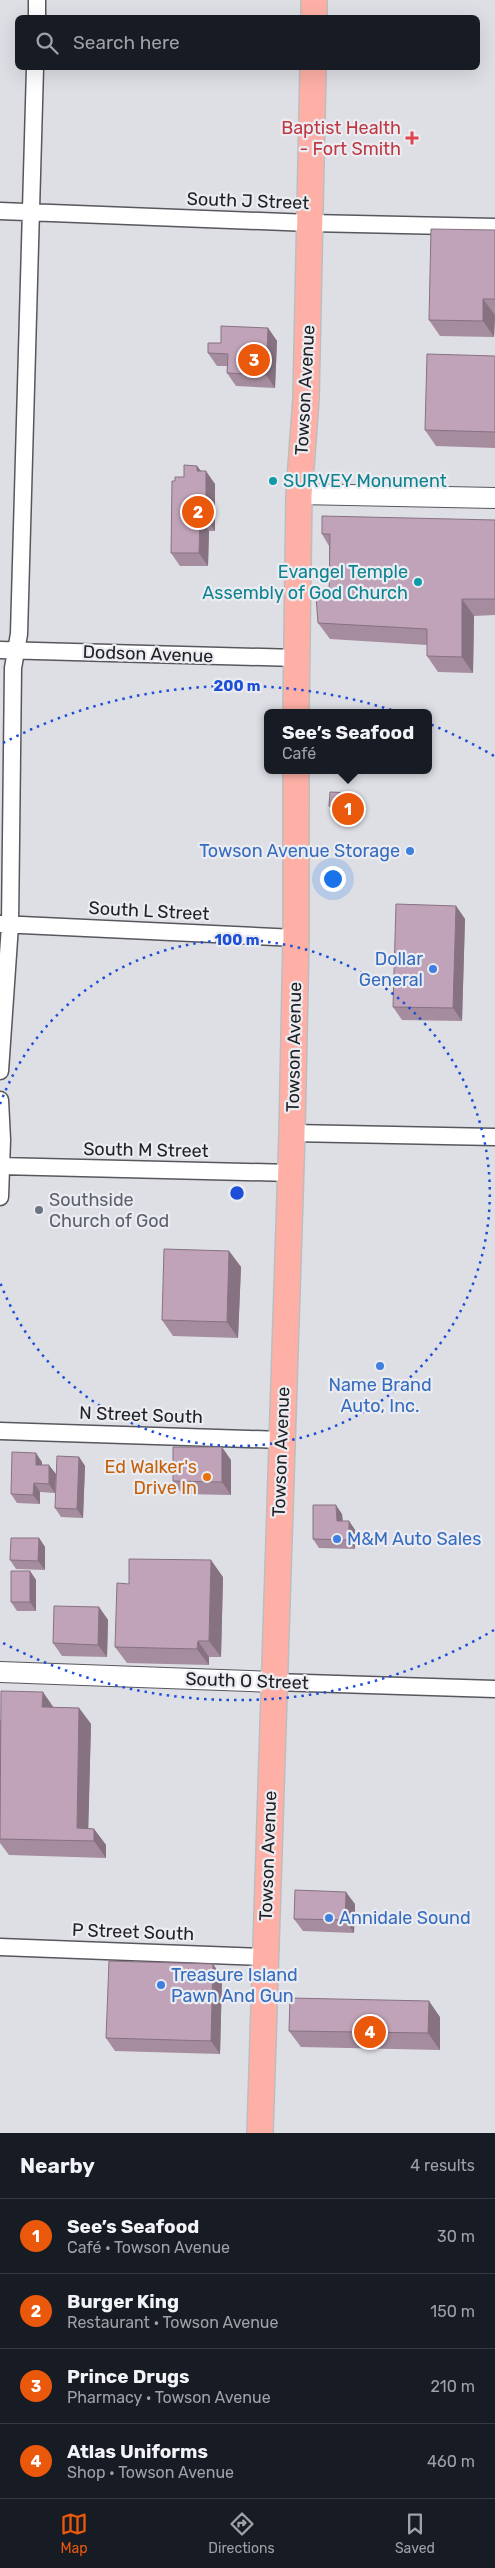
<!DOCTYPE html>
<meta charset="utf-8">
<style>
body{margin:0;font-family:Rubik,sans-serif;background:#242831;color:#f1f3f6}
.you{position:absolute;left:332px;top:878px;width:18px;height:18px;margin:-12px;border:4px solid #fff;border-radius:50%;background:#1a73e8;box-shadow:0 0 0 8px #1a73e833}
.badge{display:grid;place-items:center;width:32px;height:32px;border-radius:50%;background:#ea580c;color:#fff;font-size:16px;font-weight:700}
.pin{position:absolute;translate:-50% -50%;border:2px solid #fff;box-shadow:0 1px 5px #0006}
.popup{position:absolute;left:264px;top:709px;width:168px;height:65px;box-sizing:border-box;display:grid;place-content:center;border-radius:8px;background:#171b24;filter:drop-shadow(0 1px 4px #0005);font-size:16px;white-space:nowrap;color:#9ea1a6}
.popup b{font-size:19px;color:#f1f3f6}
.popup::after{content:'';position:absolute;left:50%;top:100%;margin-left:-10px;border:10px solid transparent;border-top-color:#171b24}
.list{margin:0;padding:0;list-style:none}
h2{display:flex;justify-content:space-between;align-items:center;height:65px;margin:0;padding:0 20px;font-size:21px}
h2 small{font-size:16px;font-weight:400;color:#9ea1a6}
.list li{display:grid;grid-template-columns:32px 1fr auto;gap:15px;align-items:center;box-sizing:border-box;height:75px;padding:0 20px;border-top:1px solid #363941}
.list b{display:block;font-size:19px;white-space:nowrap}
.list p{margin:0;font-size:16px;white-space:nowrap;color:#9ea1a6}
.list em{font-size:16px;font-style:normal;color:#9ea1a6}
.icon{flex:none;width:28px;height:28px;fill:none;stroke:currentColor;stroke-width:2;stroke-linecap:round;stroke-linejoin:round}
.map{position:relative;flex:none;width:495px;height:2133px;overflow:hidden}
.search{position:absolute;background:#171b24;box-shadow:0 5px 20px #0002;left:15px;right:15px;top:15px;height:55px;display:flex;align-items:center;gap:12px;box-sizing:border-box;padding:0 18px;border-radius:8px;color:#9ea1a6;font-size:19px}
.sheet{height:365px;background:#171b24}
nav{display:flex;justify-content:space-around;align-items:center;box-sizing:border-box;height:70px;border-top:1px solid #363941;background:#171b24;font-size:14px;color:#9ea1a6}
nav a{display:grid;justify-items:center;gap:2px}
nav .on{color:#ea580c}
.map>svg:first-child{display:block}
.lines{fill:none;stroke-linecap:round;stroke-linejoin:round}
.minor-casing{stroke:#57575d;stroke-width:19}
.tertiary-casing{stroke:#57575d;stroke-width:22}
.primary-casing{stroke:#bdbdbe;stroke-width:28}
.minor{stroke:#fff;stroke-width:16}
.tertiary{stroke:#fff;stroke-width:20}
.primary{stroke:#feb0a6;stroke-width:25}
.wall{fill:#a58c9e}
.shaded-wall{fill:#867281}
.building{fill:#c0a3b8;stroke:#867281}
.ring{fill:none;stroke:#1d4ed8;stroke-width:2.5;stroke-dasharray:2.5 5}
.health-dot{fill:#e0444e;stroke:#ebecf2;stroke-width:2}
.culture-dot{fill:#0f9aa8;stroke:#ebecf2;stroke-width:2}
.shop-dot{fill:#3f7fe0;stroke:#ebecf2;stroke-width:2}
.worship-dot{fill:#6b7280;stroke:#ebecf2;stroke-width:2}
.food-dot{fill:#e8710a;stroke:#ebecf2;stroke-width:2}
.labels{text-anchor:middle;stroke-width:4.5;stroke-linejoin:round;paint-order:stroke}
.health-label{font-size:18px;fill:#be3a42;stroke:#ebecf2;text-anchor:end}
.street-label{font-size:18px;fill:#222225;stroke:#ebecf2}
.culture-label{font-size:18px;fill:#0d838f;stroke:#ebecf2;text-anchor:start}
.shop-label{font-size:18px;fill:#366cbe;stroke:#ebecf2;text-anchor:start}
.worship-label{font-size:18px;fill:#5b616d;stroke:#ebecf2;text-anchor:start}
.food-label{font-size:18px;fill:#c56008;stroke:#ebecf2;text-anchor:end}
.centre{fill:#1d4ed8;stroke:#ebecf2;stroke-width:2.5}
.ring-label{font-size:15px;text-anchor:middle;font-weight:bold;fill:#1d4ed8;stroke:#ebecf2;stroke-width:4.5;stroke-linejoin:round;paint-order:stroke}
</style>
<div class="map">
<svg width="495" height="2133" viewBox="0 0 495 2133">
<rect width="100%" height="100%" fill="#dedfe5"/>
<g class="lines">
<defs>
<path id="minor" d="M 37,18 L 37,0
M 0,211 L 310,223 L 495,227
M 0,650 L 296,658
M 0,924 L 296,938
M 0,1071 L 10,925 L 13,668 L 19,634 L 35,68
M 0,1100 L 2,1140 L 0,1197
M 292,1133 L 495,1137
M 0,1166 L 291,1173
M 0,1431 L 282,1440
M 274,1682 L 495,1689
M 0,1947 L 265,1957"/>
<path id="tertiary" d="M 299,494 L 495,498
M 0,1672 L 274,1682"/>
<path id="primary" d="M 314,18 L 314,0
M 296,713 L 299,494 L 306,398 L 313,68
M 260,2133 L 292,1133 L 296,938 L 296,770"/>
</defs>
<use href="#minor" class="minor-casing"/>
<use href="#tertiary" class="tertiary-casing"/>
<use href="#primary" class="primary-casing"/>
<use href="#minor" class="minor"/>
<use href="#tertiary" class="tertiary"/>
<use href="#primary" class="primary"/>
</g>
<path class="wall" d="M 495,230 L 495,315 L 494,337 L 440,336 L 429,320 Z
M 268,328 L 277,341 L 275,388 L 236,386 L 227,373 L 228,366 L 217,366 L 208,353 L 221,343 Z
M 495,356 L 495,448 L 436,446 L 425,430 Z
M 197,466 L 201,471 L 215,484 L 215,531 L 209,531 L 208,566 L 180,566 L 171,553 L 175,481 L 184,477 Z
M 495,520 L 495,615 L 474,616 L 473,673 L 438,672 L 427,656 L 427,645 L 330,639 L 318,623 L 329,599 L 329,546 L 322,534 Z
M 361,802 L 361,816 L 336,815 L 329,806 Z
M 456,906 L 465,919 L 462,1021 L 402,1020 L 393,1007 Z
M 229,1251 L 241,1267 L 238,1338 L 173,1336 L 162,1320 Z
M 79,1457 L 85,1466 L 83,1518 L 61,1517 L 55,1508 Z
M 231,1460 L 231,1495 L 182,1494 L 173,1481 Z
M 42,1462 L 42,1465 L 56,1474 L 55,1493 L 40,1492 L 40,1504 L 17,1503 L 11,1494 Z
M 342,1514 L 343,1521 L 349,1521 L 355,1530 L 355,1549 L 319,1548 L 313,1539 Z
M 39,1538 L 45,1547 L 45,1570 L 16,1569 L 10,1560 Z
M 30,1571 L 36,1580 L 36,1611 L 17,1611 L 11,1602 Z
M 223,1577 L 221,1657 L 209,1657 L 209,1665 L 127,1663 L 115,1647 L 129,1584 Z
M 99,1607 L 108,1620 L 107,1657 L 62,1656 L 53,1643 Z
M 53,1707 L 79,1708 L 91,1724 L 88,1828 L 94,1829 L 106,1845 L 106,1858 L 9,1855 L 0,1843 L 0,1720 Z
M 355,1904 L 354,1933 L 303,1931 L 294,1919 Z
M 222,1977 L 220,2054 L 115,2051 L 106,2038 Z
M 440,2017 L 440,2050 L 301,2047 L 289,2031 Z"/>
<path class="shaded-wall" d="M 483,299 L 495,315 L 494,337 L 483,321 Z
M 268,328 L 277,341 L 275,388 L 266,375 Z
M 197,466 L 206,478 L 206,471 L 215,484 L 215,531 L 206,518 L 197,471 Z
M 200,518 L 209,531 L 208,566 L 199,553 Z
M 462,599 L 474,616 L 473,673 L 462,657 Z
M 355,793 L 361,802 L 361,816 L 355,807 Z
M 456,906 L 465,919 L 462,1021 L 453,1008 Z
M 229,1251 L 241,1267 L 238,1338 L 227,1322 Z
M 222,1447 L 231,1460 L 231,1495 L 222,1482 Z
M 36,1453 L 42,1462 L 42,1474 L 36,1465 Z
M 79,1457 L 85,1466 L 83,1518 L 77,1509 Z
M 49,1465 L 56,1474 L 55,1493 L 49,1484 Z
M 34,1483 L 40,1492 L 40,1504 L 33,1495 Z
M 336,1505 L 342,1514 L 343,1530 L 337,1521 Z
M 349,1521 L 355,1530 L 355,1549 L 349,1540 Z
M 39,1538 L 45,1547 L 45,1570 L 38,1561 Z
M 211,1560 L 223,1577 L 221,1657 L 209,1641 Z
M 30,1571 L 36,1580 L 36,1611 L 30,1602 Z
M 99,1607 L 108,1620 L 107,1657 L 98,1645 Z
M 198,1641 L 209,1657 L 209,1665 L 197,1649 Z
M 43,1692 L 54,1708 L 42,1707 Z
M 79,1708 L 91,1724 L 88,1841 L 77,1828 Z
M 94,1829 L 106,1845 L 106,1858 L 94,1841 Z
M 346,1892 L 355,1904 L 354,1933 L 345,1920 Z
M 213,1964 L 222,1977 L 220,2054 L 211,2041 Z
M 429,2001 L 440,2017 L 440,2050 L 428,2033 Z"/>
<path class="building" d="M 431,229 L 495,230 L 495,299 L 483,299 L 483,321 L 429,320 Z
M 221,326 L 268,328 L 266,375 L 227,373 L 228,354 L 208,353 L 208,343 L 221,343 Z
M 427,354 L 495,356 L 495,432 L 425,430 Z
M 184,465 L 197,466 L 197,471 L 206,471 L 206,518 L 200,518 L 199,553 L 171,553 L 172,481 L 175,481 L 175,477 L 184,477 Z
M 322,516 L 495,520 L 495,599 L 462,599 L 462,657 L 427,656 L 427,629 L 318,623 L 316,597 L 329,599 L 330,534 L 322,534 Z
M 330,792 L 355,793 L 355,807 L 329,806 Z
M 396,904 L 456,906 L 453,1008 L 393,1007 Z
M 164,1249 L 229,1251 L 227,1322 L 162,1320 Z
M 173,1447 L 222,1447 L 222,1482 L 173,1481 Z
M 12,1452 L 36,1453 L 36,1465 L 49,1465 L 49,1484 L 34,1483 L 33,1495 L 11,1494 Z
M 57,1456 L 79,1457 L 77,1509 L 55,1508 Z
M 313,1505 L 336,1505 L 337,1521 L 349,1521 L 349,1540 L 313,1539 Z
M 11,1538 L 39,1538 L 38,1561 L 10,1560 Z
M 129,1559 L 211,1560 L 209,1641 L 198,1641 L 197,1649 L 115,1647 L 117,1583 L 129,1584 Z
M 11,1571 L 30,1571 L 30,1602 L 11,1602 Z
M 54,1606 L 99,1607 L 98,1645 L 53,1643 Z
M 1,1691 L 43,1692 L 42,1707 L 79,1708 L 77,1828 L 94,1829 L 94,1841 L 0,1839 Z
M 295,1890 L 346,1892 L 345,1920 L 294,1919 Z
M 109,1961 L 213,1964 L 211,2041 L 106,2038 Z
M 290,1998 L 429,2001 L 428,2033 L 289,2031 Z"/>
<g class="ring">
<path d="M0 1104A253 253 0 1 1 0 1282"/>
<path d="M494 1630A507 507 0 0 1 3 1643M3 743A507 507 0 0 1 494 756"/>
</g>
<path class="health-dot" d="M409.5 130.5h5v5h5v5h-5v5h-5v-5h-5v-5h5z"/>
<g class="culture-dot">
<circle cx="273" cy="481" r="5"/>
<circle cx="418" cy="582" r="5"/>
</g>
<g class="shop-dot">
<circle cx="410" cy="851" r="5"/>
<circle cx="433" cy="969" r="5"/>
<circle cx="380" cy="1366" r="5"/>
<circle cx="337" cy="1539" r="5"/>
<circle cx="329" cy="1918" r="5"/>
<circle cx="161" cy="1985" r="5"/>
</g>
<circle class="worship-dot" cx="39" cy="1210" r="5"/>
<circle class="food-dot" cx="207" cy="1477" r="5"/>
<g class="labels">
<g class="health-label">
<text x="401" y="134">Baptist Health<tspan x="401" dy="21">- Fort Smith</tspan></text>
</g>
<g class="street-label">
<text transform="translate(248 201) rotate(2)" y="6">South J Street</text>
<text transform="translate(305 390) rotate(-87)" y="6">Towson Avenue</text>
<text transform="translate(148 654) rotate(2)" y="6">Dodson Avenue</text>
<text transform="translate(149 911) rotate(3)" y="6">South L Street</text>
<text transform="translate(294 1047) rotate(-89)" y="6">Towson Avenue</text>
<text transform="translate(146 1150) rotate(1)" y="6">South M Street</text>
<text transform="translate(141 1415) rotate(2)" y="6">N Street South</text>
<text transform="translate(281 1452) rotate(-88)" y="6">Towson Avenue</text>
<text transform="translate(247 1681) rotate(2)" y="6">South O Street</text>
<text transform="translate(268 1856) rotate(-88)" y="6">Towson Avenue</text>
<text transform="translate(133 1932) rotate(2)" y="6">P Street South</text>
</g>
<g class="culture-label">
<text x="283" y="487">SURVEY Monument</text>
<text x="408" y="578" text-anchor="end">Evangel Temple<tspan x="408" dy="21">Assembly of God Church</tspan></text>
</g>
<g class="shop-label">
<text x="400" y="857" text-anchor="end">Towson Avenue Storage</text>
<text x="423" y="965" text-anchor="end">Dollar<tspan x="423" dy="21">General</tspan></text>
<text x="380" y="1391" text-anchor="middle">Name Brand<tspan x="380" dy="21">Auto, Inc.</tspan></text>
<text x="347" y="1545">M&amp;M Auto Sales</text>
<text x="339" y="1924">Annidale Sound</text>
<text x="171" y="1981">Treasure Island<tspan x="171" dy="21">Pawn And Gun</tspan></text>
</g>
<g class="worship-label">
<text x="49" y="1206">Southside<tspan x="49" dy="21">Church of God</tspan></text>
</g>
<g class="food-label">
<text x="197" y="1473">Ed Walker's<tspan x="197" dy="21">Drive In</tspan></text>
</g>
</g>
<circle cx="237" cy="1193" r="8" class="centre"/>
<g class="ring-label">
<text x="237" y="691">200 m</text>
<text x="237" y="945">100 m</text>
</g>
</svg>
<div class="you"></div>
<div class="pin badge" style="left:348px;top:809px">1</div>
<div class="popup"><b>See’s Seafood</b>Café</div>
<div class="pin badge" style="left:198px;top:512px">2</div>
<div class="pin badge" style="left:254px;top:360px">3</div>
<div class="pin badge" style="left:370px;top:2032px">4</div>
<div class="search"><svg class="icon" aria-label="search" viewBox="0 0 24 24"><circle cx="10" cy="10" r="6"/><path d="M15 15l6 6"/></svg>Search here</div>
</div>
<section class="sheet">
<h2>Nearby<small>4 results</small></h2>
<ul class="list">
<li><span class="badge">1</span><div><b>See’s Seafood</b><p>Café · Towson Avenue</p></div><em>30 m</em></li>
<li><span class="badge">2</span><div><b>Burger King</b><p>Restaurant · Towson Avenue</p></div><em>150 m</em></li>
<li><span class="badge">3</span><div><b>Prince Drugs</b><p>Pharmacy · Towson Avenue</p></div><em>210 m</em></li>
<li><span class="badge">4</span><div><b>Atlas Uniforms</b><p>Shop · Towson Avenue</p></div><em>460 m</em></li>
</ul>
</section>
<nav>
<a class="on"><svg class="icon" aria-label="map" viewBox="0 0 24 24"><path d="M3 6l6-2 6 2 6-2v14l-6 2-6-2-6 2zM9 4v14M15 6v14"/></svg>Map</a>
<a><svg class="icon" aria-label="directions" viewBox="0 0 24 24"><path d="M12 3l9 9-9 9-9-9zM9 14v-3h6M13 9l2 2-2 2"/></svg>Directions</a>
<a><svg class="icon" aria-label="saved" viewBox="0 0 24 24"><path d="M7 4h10v16l-5-4-5 4z"/></svg>Saved</a>
</nav>
